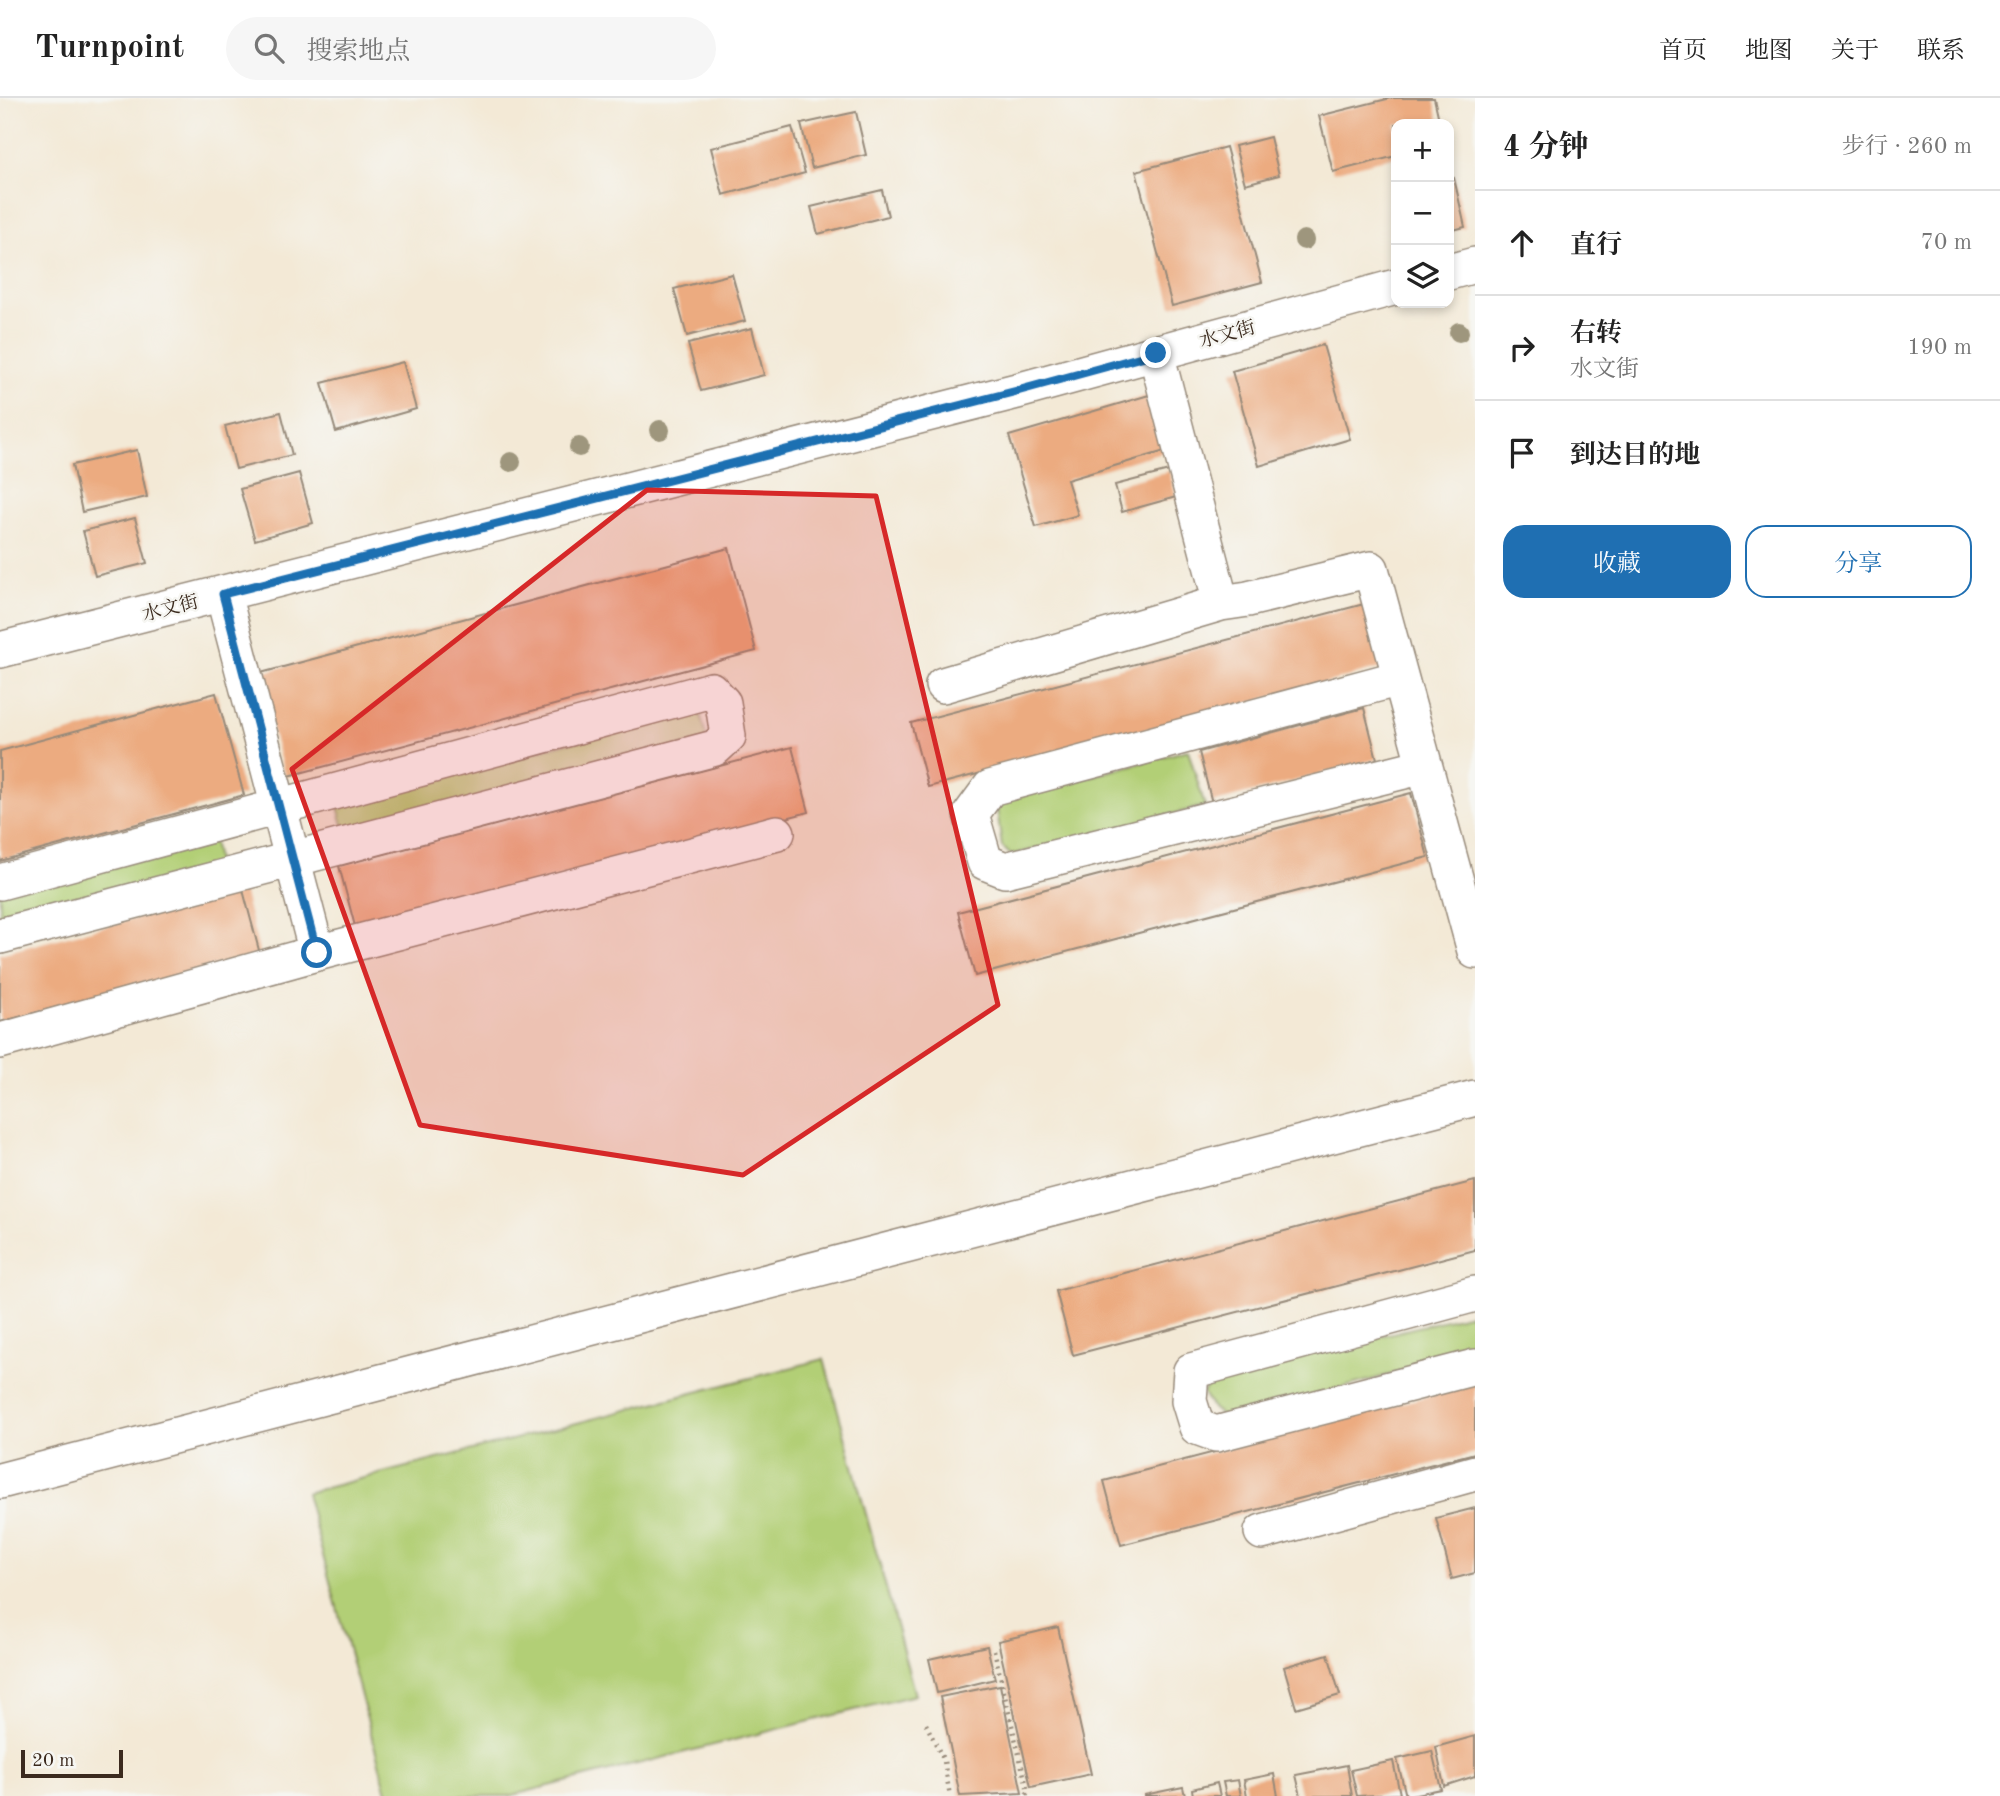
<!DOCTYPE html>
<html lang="zh">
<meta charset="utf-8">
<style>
body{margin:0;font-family:"Old Standard TT","Noto Serif SC",serif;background:#f6f6f6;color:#222}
.controls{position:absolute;right:21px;top:21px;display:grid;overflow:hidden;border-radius:14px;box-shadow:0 4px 10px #0003}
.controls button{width:63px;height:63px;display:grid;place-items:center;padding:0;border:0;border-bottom:2px solid #e0e0e0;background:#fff;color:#222;font:35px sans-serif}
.scale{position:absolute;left:21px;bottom:18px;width:102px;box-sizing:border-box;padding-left:7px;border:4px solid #3b2a1e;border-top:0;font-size:19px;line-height:24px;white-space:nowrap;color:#3b2a1e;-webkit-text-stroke:5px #f6f6f2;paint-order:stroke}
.stop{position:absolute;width:21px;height:21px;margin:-16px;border:5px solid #1f6fb2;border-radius:50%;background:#fff}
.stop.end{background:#1f6fb2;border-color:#fff;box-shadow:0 2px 7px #0008}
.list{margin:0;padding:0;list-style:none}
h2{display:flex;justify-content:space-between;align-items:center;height:91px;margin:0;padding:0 28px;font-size:30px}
h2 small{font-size:23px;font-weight:400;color:#767676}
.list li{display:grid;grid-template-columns:46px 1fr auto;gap:21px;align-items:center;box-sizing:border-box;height:105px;padding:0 28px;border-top:2px solid #e0e0e0}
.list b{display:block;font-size:26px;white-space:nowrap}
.list p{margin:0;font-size:23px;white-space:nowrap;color:#767676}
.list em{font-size:23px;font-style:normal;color:#767676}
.actions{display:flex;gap:14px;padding:21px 28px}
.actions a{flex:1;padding:16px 0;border:2px solid #1f6fb2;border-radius:21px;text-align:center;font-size:24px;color:#1f6fb2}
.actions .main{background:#1f6fb2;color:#fff}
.icon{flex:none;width:38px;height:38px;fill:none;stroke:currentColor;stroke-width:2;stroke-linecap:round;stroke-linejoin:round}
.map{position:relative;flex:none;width:1475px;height:1698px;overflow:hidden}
header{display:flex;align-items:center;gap:42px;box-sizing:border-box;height:98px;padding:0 35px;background:#fff;border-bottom:2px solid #e0e0e0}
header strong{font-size:33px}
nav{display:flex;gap:38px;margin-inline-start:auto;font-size:24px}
.search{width:490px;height:63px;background:#f6f6f6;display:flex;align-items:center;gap:18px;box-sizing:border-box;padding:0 24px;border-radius:38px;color:#767676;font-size:26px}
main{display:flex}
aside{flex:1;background:#fff}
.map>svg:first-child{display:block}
.green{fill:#b2cf76;stroke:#767c4a;stroke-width:2}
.building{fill:#ecab80}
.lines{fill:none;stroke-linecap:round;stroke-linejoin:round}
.minor-casing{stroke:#978a7a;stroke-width:38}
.path{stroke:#978a7a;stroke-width:4.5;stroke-dasharray:2 5;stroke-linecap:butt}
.minor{stroke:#fff;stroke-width:35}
.tree{fill:#9e967d}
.route{stroke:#1f6fb2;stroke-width:9}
.marked{fill:#d62828;fill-opacity:0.2;stroke:#d62828;stroke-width:5;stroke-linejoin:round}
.labels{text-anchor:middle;stroke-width:5;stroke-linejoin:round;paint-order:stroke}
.street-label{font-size:19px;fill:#3b2a1e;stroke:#f6f6f2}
</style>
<header>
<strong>Turnpoint</strong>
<div class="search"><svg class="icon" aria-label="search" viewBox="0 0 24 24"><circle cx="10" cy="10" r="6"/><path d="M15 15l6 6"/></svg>搜索地点</div>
<nav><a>首页</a><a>地图</a><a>关于</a><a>联系</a></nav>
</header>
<main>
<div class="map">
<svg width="1475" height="1698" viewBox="0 0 1475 1698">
<rect width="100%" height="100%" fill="#f6f6f2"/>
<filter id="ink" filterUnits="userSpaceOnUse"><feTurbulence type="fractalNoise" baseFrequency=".0143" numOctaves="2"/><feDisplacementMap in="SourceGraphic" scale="14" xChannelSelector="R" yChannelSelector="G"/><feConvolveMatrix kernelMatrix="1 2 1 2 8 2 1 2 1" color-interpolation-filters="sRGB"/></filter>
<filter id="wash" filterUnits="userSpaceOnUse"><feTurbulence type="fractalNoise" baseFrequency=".00686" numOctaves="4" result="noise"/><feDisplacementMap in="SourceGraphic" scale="28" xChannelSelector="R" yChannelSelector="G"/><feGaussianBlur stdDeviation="1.57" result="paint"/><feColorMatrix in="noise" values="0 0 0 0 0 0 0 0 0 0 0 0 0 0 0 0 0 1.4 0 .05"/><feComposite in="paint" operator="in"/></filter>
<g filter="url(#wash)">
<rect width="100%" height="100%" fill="#f3e9d6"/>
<path class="green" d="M 699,611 L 707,642 L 346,738 L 337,705 Z
M 1188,652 L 1205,708 L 1011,757 L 1002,749 L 996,704 Z
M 212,738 L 218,767 L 0,826 L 0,795 Z
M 1475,1215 L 1475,1254 L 1225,1321 L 1212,1310 L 1203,1295 L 1212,1279 Z
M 824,1261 L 915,1597 L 509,1698 L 388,1698 L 306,1395 Z"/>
<g id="blocks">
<path class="building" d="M 1391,0 L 1434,0 L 1440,26 L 1396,26 L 1396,58 L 1333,74 L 1319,18 Z
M 856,14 L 866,57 L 812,70 L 801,26 Z
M 792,29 L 805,75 L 723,97 L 711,50 Z
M 1270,39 L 1279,77 L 1245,86 L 1235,48 Z
M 1226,49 L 1262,184 L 1172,208 L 1136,73 Z
M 1454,80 L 1465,129 L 1449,133 L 1449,81 Z
M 882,92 L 888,118 L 818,136 L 811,109 Z
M 732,176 L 745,223 L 687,238 L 674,191 Z
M 752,230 L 764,277 L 701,293 L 688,246 Z
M 1323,247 L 1350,341 L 1259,368 L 1232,273 Z
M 403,264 L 416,311 L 336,334 L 322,285 Z
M 1149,297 L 1165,353 L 1067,382 L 1078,417 L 1036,429 L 1009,338 Z
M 281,314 L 292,357 L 236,371 L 225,328 Z
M 137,352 L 147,399 L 82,414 L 72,367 Z
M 1169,373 L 1176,399 L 1122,414 L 1115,387 Z
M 299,375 L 313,425 L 255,442 L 240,391 Z
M 135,420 L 147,465 L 95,478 L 83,433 Z
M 729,450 L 756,553 L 285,679 L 257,576 Z
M 1364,506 L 1381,570 L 928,689 L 911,625 Z
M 216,595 L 244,697 L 0,763 L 0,653 Z
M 1364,610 L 1377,661 L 1212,705 L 1199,654 Z
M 792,649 L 809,714 L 356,832 L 339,768 Z
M 1411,695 L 1428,759 L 975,878 L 958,814 Z
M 243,792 L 260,856 L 0,924 L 0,856 Z
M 1475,1083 L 1475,1152 L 1073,1257 L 1056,1193 Z
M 1475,1286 L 1475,1355 L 1121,1447 L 1104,1383 Z
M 1475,1410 L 1475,1475 L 1452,1481 L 1436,1420 Z
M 1058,1529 L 1091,1676 L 1031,1689 L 998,1543 Z
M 987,1548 L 995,1581 L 937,1595 L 929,1561 Z
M 1328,1556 L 1340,1597 L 1296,1610 L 1284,1569 Z
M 1000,1587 L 1022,1695 L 960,1698 L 940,1599 Z
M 1475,1638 L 1475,1678 L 1444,1688 L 1436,1649 Z
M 1432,1653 L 1441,1691 L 1406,1698 L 1397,1661 Z
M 1393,1663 L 1400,1696 L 1357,1698 L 1351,1672 Z
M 1347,1667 L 1352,1698 L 1301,1698 L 1296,1677 Z
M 1274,1676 L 1278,1698 L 1247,1698 L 1244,1682 Z
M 1238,1682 L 1241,1698 L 1226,1698 L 1223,1684 Z
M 1217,1685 L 1220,1698 L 1193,1698 L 1192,1691 Z
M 1183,1689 L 1185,1698 L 1144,1698 L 1144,1697 Z"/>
</g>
</g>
<g filter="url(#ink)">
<use href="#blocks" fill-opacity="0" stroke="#978a7a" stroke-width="2"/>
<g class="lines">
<defs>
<path id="minor" d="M 1449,174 L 1475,167
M 1156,255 L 1221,505 L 1248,501 L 1371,471 L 1475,853
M 223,496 L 317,855
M 0,552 L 1017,293 L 1396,189
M 1400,580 L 990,690 L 971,716 L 985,764 L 1005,772 L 1424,668
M 943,587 L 1221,505
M 0,784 L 711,592 L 723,605 L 728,638 L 715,650 L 0,838
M 0,943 L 317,855 L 777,735
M 1475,1196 L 1191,1273 L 1189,1303 L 1197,1329 L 1216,1336 L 1475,1269
M 0,1383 L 1475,1000
M 1262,1434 L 1475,1375"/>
</defs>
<use href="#minor" class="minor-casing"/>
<path class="path" d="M 994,1552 L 1028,1694 L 1025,1698
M 926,1626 L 944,1663 L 950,1698"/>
<use href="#minor" class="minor"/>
</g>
<g class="tree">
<circle cx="1304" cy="142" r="10"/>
<circle cx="1459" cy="234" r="10"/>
<circle cx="660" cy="332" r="10"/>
<circle cx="579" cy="349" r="10"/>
<circle cx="511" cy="364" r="10"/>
</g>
</g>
<g class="lines" filter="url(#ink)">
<path class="route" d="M 317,855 L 223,496 L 1017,293 L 1156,255"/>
</g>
<path class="marked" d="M 647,392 L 876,398 L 998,907 L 743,1077 L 420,1027 L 292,671 Z"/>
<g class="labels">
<g class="street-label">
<text transform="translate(1227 235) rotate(-15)" y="7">水文街</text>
<text transform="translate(170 509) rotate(-14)" y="7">水文街</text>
</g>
</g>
</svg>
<div class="controls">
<button>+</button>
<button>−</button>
<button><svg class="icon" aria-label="layers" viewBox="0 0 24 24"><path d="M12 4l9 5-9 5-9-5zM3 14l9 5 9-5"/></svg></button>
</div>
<div class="scale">20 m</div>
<div class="stop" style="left:317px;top:855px"></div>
<div class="stop end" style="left:1156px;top:255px"></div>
</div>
<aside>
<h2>4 分钟<small>步行 · 260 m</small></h2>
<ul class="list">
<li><svg class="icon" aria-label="ahead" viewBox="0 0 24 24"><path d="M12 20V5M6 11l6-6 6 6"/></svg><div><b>直行</b></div><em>70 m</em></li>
<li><svg class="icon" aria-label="right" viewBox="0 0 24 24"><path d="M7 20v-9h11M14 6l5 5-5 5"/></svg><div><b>右转</b><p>水文街</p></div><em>190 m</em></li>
<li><svg class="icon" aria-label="arrive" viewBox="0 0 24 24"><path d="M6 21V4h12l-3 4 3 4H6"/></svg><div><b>到达目的地</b></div></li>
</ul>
<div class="actions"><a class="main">收藏</a><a>分享</a></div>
</aside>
</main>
